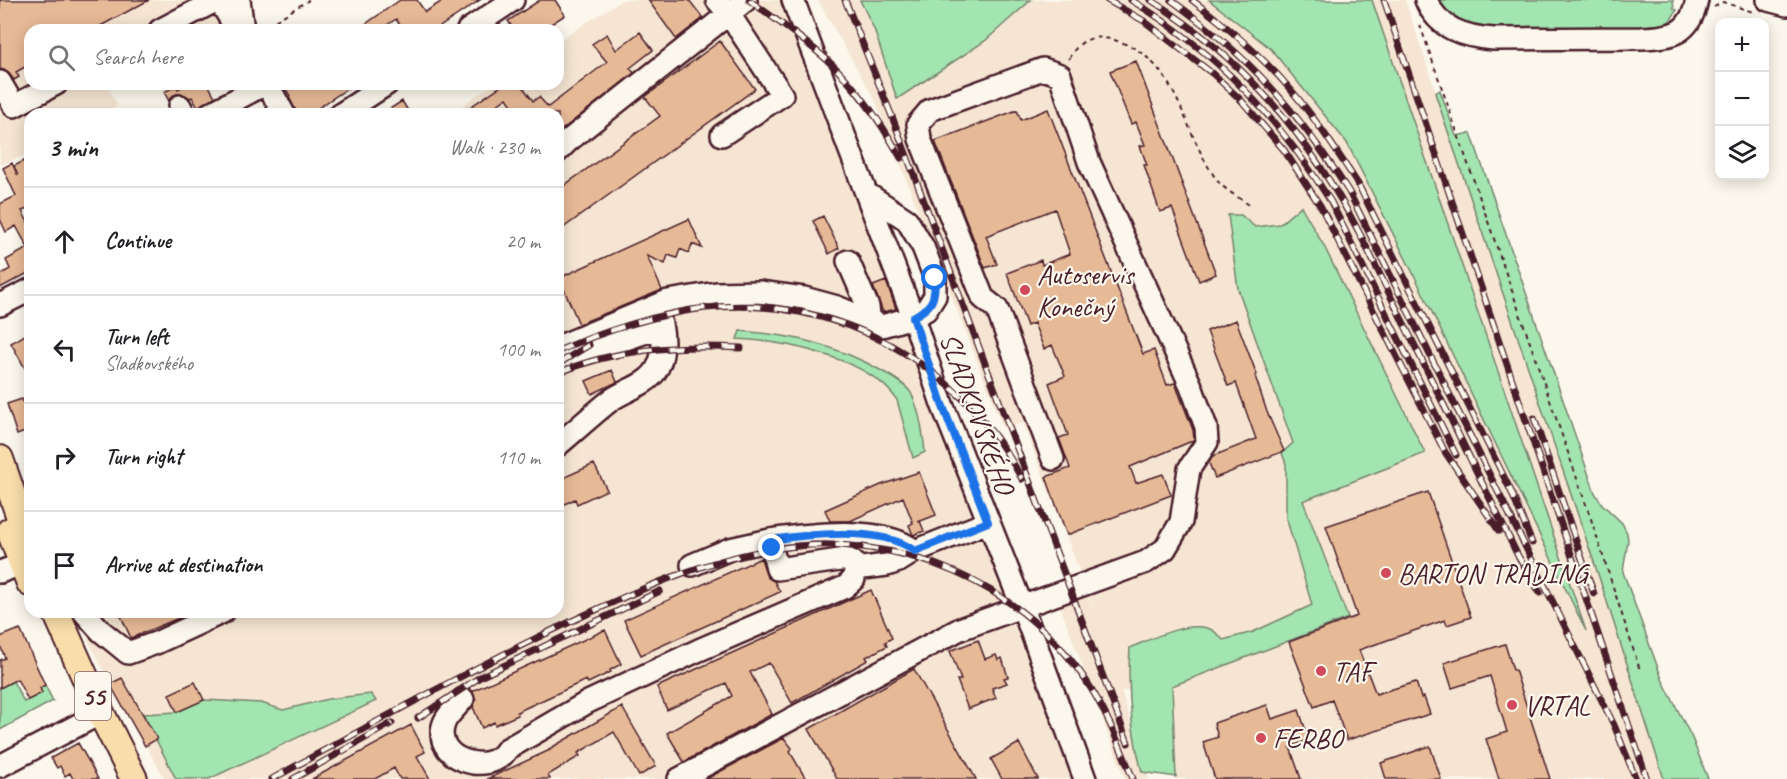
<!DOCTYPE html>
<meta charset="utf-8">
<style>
body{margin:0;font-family:Caveat,sans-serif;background:#f2f2f2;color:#202124}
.controls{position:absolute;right:18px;top:18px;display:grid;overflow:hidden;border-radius:12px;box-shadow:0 3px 15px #0003}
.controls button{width:54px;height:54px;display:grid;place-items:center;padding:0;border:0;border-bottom:2px solid #e0e0e0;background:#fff;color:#202124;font:30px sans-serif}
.stop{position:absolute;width:18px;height:18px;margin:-14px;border:4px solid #1a73e8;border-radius:50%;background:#fff}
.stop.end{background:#1a73e8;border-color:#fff;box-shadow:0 2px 6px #0008}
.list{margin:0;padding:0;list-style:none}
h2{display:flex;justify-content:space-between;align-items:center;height:78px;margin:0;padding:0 24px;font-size:26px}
h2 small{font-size:20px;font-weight:400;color:#757577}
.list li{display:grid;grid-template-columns:39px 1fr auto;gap:18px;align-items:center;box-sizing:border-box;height:108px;padding:0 24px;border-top:2px solid #e0e0e0}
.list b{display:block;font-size:22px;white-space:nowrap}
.list p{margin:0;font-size:20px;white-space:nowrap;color:#757577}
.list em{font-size:20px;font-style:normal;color:#757577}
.icon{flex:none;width:33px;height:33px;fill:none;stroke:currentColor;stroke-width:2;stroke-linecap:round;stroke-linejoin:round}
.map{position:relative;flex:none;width:1787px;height:779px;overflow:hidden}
.search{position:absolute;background:#fff;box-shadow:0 3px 15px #0003;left:24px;top:24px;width:540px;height:66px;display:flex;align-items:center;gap:15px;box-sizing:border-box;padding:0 21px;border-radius:18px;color:#757577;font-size:22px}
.panel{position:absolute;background:#fff;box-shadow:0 3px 15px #0003;left:24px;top:108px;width:540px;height:510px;border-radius:18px}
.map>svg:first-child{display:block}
.built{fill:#f5e5d2}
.green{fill:#a2e5b0;stroke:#76826e;stroke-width:1.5}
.building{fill:#e7ba97;stroke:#4a1f2b;stroke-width:1.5}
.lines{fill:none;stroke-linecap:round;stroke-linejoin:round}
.minor-casing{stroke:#4a1f2b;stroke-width:26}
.major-casing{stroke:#4a1f2b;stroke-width:30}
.path{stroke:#4a1f2b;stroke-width:2;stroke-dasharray:4.5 4.5;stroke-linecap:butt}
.minor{stroke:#fbf7ec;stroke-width:21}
.major{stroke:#f9deab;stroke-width:26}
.rail-casing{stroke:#4a1f2b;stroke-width:7}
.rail{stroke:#fbf7ec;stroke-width:4.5;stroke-dasharray:14;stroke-linecap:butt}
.route{stroke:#1a73e8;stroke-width:8}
.poi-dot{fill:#d1495b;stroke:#fbf7ec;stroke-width:2}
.labels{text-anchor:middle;stroke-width:4.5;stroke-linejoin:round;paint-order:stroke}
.shield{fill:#fbf7ec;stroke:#7f6065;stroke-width:1.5}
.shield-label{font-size:27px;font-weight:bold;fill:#4a1f2b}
.poi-label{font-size:28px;fill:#4a1f2b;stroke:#fbf7ec;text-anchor:start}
.street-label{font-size:28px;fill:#4a1f2b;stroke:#fbf7ec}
</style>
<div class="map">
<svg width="1787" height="779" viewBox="0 0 1787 779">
<rect width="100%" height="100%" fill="#fbf7ec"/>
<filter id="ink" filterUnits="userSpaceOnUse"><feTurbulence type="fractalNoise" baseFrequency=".0167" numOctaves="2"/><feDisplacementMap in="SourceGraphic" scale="12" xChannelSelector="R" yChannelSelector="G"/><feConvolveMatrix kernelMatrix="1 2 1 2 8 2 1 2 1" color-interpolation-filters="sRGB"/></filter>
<g filter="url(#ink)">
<path class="built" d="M 0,0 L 229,0 L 229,30 L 30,30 L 30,84 L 106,84 L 118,106 L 104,114 L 30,114 L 30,153 L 0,165 Z
M 622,0 L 785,0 L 1072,765 L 1073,779 L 165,779 L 110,684 L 74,612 L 558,612 L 558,114 L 450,114 L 493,84 L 558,84 L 558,41 Z
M 818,0 L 860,0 L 874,29 L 897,99 L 985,41 L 1031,0 L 1209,0 L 1271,49 L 1347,143 L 1417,281 L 1583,624 L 1372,0 L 1405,0 L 1667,779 L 1177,779 L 1172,687 L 1121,691 L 1149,779 L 1125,779 L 1059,603 L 1087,594 L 1095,612 L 1023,423 L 1003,428 L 875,100 Z"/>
<path class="green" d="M 860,0 L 1031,0 L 985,41 L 897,99 L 874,29 Z
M 1209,0 L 1372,0 L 1586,631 L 1417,281 L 1347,143 L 1271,49 Z
M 1436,0 L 1673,0 L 1674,9 L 1677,10 L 1670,21 L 1654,28 L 1504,32 L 1468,27 L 1447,15 Z
M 1440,90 L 1456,136 L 1471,133 L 1595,493 L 1602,504 L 1622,523 L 1627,533 L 1628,540 L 1623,572 L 1662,679 L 1692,738 L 1708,779 L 1664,779 L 1600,580 L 1435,93 Z
M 1301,206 L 1324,246 L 1425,453 L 1303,501 L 1348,618 L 1172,686 L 1176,777 L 1142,772 C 1131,731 1127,690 1130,648 C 1151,639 1189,619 1212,630 C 1216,632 1220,637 1223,640 L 1253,632 L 1312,605 L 1286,517 L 1286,464 L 1282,453 L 1293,443 L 1238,289 L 1228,215 L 1241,215 L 1255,227 L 1280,224 Z
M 740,331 C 793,335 836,345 882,371 C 891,376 906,384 911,393 C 920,410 923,433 925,452 L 913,458 L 897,400 C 870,358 783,341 737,339 Z
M 13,681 L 24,702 L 42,693 L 40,688 L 45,685 L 53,701 L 0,730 L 0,688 Z
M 371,694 L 376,701 L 209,779 L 176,779 L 143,714 L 177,712 L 204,700 L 261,703 L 283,710 L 328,699 Z"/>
<path class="building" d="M 0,0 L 149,0 L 93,30 L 30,30 L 30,64 L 16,72 L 19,77 L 14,80 L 7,71 L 0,69 Z
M 400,0 L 417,0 L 425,12 L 444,0 L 480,0 L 435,30 L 403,30 L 396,19 L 380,30 L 357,30 Z
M 540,0 L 555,0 L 565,15 L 542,30 L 514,30 L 508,21 Z
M 648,0 L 689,0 L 703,18 L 676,39 Z
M 640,32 L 653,50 L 630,68 L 634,73 L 558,133 L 558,114 L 518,114 L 507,98 L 484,114 L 460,114 L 504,84 L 521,84 L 533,101 L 539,97 L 548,107 L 607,62 L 592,44 L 607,34 L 616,50 Z
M 720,41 L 755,89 L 563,228 L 558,221 L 558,190 L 660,116 L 645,97 Z
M 1136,61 L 1216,274 L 1199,281 L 1172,208 L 1160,212 L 1144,165 L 1147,165 L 1140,146 L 1145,145 L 1136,122 L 1131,124 L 1110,71 Z
M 186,84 L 208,84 L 215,97 L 198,108 L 192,97 L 190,98 L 181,93 L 174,95 L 169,101 L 164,92 L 176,86 L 178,89 Z
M 283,84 L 354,84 L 309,114 L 297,114 L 289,97 L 290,96 Z
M 402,101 L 410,114 L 382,114 Z
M 1048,109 L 1143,354 L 1154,350 L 1167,385 L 1175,383 L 1193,430 L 1194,439 L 1192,441 L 1130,467 L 1136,483 L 1163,474 L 1171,495 L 1067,535 L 1046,477 L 1070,468 L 1059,438 L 1068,435 L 1049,383 L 1065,376 L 1052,345 L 1044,349 L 1034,323 L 1027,326 L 1007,273 L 1041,260 L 1042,265 L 1070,254 L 1055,209 L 986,236 L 997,264 L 985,268 L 935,141 L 1017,110 L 1021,120 Z
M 30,158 L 30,208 L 22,211 L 30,226 L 30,272 L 0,288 L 0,275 L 10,269 L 6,260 L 28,248 L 16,226 L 6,232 L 0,219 L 0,204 L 16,196 L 3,168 L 12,163 L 18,176 L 14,166 Z
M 823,216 L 839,248 L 829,254 L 813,221 Z
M 689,219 L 702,248 L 692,244 L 689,253 L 680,249 L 677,258 L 668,255 L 665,264 L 647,256 L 662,290 L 579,324 L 559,278 Z
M 886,281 L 896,309 L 883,312 L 873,286 Z
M 1236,320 L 1257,375 L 1255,376 L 1267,412 L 1284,451 L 1215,478 L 1209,463 L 1213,456 L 1256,439 L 1236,383 L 1228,386 L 1207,331 Z
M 30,332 L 30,377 L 11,343 Z
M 612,370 L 617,382 L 592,394 L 586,381 Z
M 22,399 L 30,423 L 30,430 L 17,435 L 7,404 Z
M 594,464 L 607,490 L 577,504 L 575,499 L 558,507 L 558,482 L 565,479 L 565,477 Z
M 919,472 L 936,515 L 918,522 L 920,521 L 924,531 L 913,535 L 909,525 L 913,523 L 903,497 L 850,521 L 830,521 L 825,510 L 881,485 Z
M 1428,492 L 1471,617 L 1447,625 L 1445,620 L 1359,650 L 1376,694 L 1416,682 L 1421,698 L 1424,697 L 1430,714 L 1347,740 L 1332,700 L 1314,707 L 1289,642 L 1357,616 L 1326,526 Z
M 761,558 L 767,577 L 774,581 L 780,592 L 641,655 L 624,620 Z
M 871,590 L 892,638 L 885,642 L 887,646 L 866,657 L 868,660 L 792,703 L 769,663 L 750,672 L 772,714 L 684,762 L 667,733 L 732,696 L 726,683 L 667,710 L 657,687 Z
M 119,612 L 193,612 L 131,638 Z
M 20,629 L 45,685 L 40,688 L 42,693 L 28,700 L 17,679 L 0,688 L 0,660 L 5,658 L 0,645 L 0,637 Z
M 605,630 L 621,664 L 610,670 L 611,672 L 588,683 L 586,680 L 517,712 L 518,715 L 495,725 L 494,722 L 482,728 L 473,707 L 476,700 L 472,691 Z
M 978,640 L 985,659 L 996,655 L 998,660 L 1002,658 L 1008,677 L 1004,678 L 1007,683 L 992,688 L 996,698 L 968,709 L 957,680 L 961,680 L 950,651 Z
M 1505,644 L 1513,670 L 1515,670 L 1550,779 L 1499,779 L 1486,739 L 1507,732 L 1490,676 L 1452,688 L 1444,663 Z
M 914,669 L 976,779 L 837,779 L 809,729 Z
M 122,678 L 157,739 L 145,746 L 110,684 Z
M 195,682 L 204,700 L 177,712 L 169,694 Z
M 1267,705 L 1272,719 L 1299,710 L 1309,740 L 1290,747 L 1301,779 L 1215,779 L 1203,742 L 1218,737 L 1214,723 Z
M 622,707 L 656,766 L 639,776 L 614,732 L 578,753 L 580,756 L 548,775 L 550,779 L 487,779 L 550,750 L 549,749 Z
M 411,725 L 425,752 L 417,756 L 430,779 L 400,779 L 394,768 L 375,779 L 312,779 Z
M 784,738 L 792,748 L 790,752 L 806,779 L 706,779 Z
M 78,743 L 89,762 L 98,779 L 73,779 L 70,773 L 65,776 L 60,766 L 57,768 L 51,758 Z
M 1019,743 L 1038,779 L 1002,779 L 991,759 Z
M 1430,746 L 1441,779 L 1386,779 L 1381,763 Z"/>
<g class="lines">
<defs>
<path id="minor" d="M 219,0 L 237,30
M 239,0 L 243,30
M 717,0 L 729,14 L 782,95 L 722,135
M 793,0 L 913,317 L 942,404 L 1022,606 L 1085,779
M 1426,0 C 1438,29 1465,37 1494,39 L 1641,38 C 1673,37 1690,34 1697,0
M 1768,0 L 1787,5
M 160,30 L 217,0
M 468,30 L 513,0
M 0,82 L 14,106 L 56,84
M 267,84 L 284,114
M 180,106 L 184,114
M 209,114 L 265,84
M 341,114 L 387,84
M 558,151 L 568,141 L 746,0
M 848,261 L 868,307 L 870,323
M 0,305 L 30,290
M 558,347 L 668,301 L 716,293 L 759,292 L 804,298 L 837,307 L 882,326 L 913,317 L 926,310 L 935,296 L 935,278 L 923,247 L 907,220 L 866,193
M 558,362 L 661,327
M 558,445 C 576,430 593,414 611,400 C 621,393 633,389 644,382 C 669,367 665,331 656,307
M 770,540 C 810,534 883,525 915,551
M 692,565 L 730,549 L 770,540 L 777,569 L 847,559 L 853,562 L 855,569
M 0,572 L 30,561
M 84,612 L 101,631 L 128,653 L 156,643 L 223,612
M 463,699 C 458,706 449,713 445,721 C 428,758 490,779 507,749 L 588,702 L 699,650 L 845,587 L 854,579 L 855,569 L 887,565 L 899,561 L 915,551 L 988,522
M 0,766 L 101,713
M 679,779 L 960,629 L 1146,562 L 1165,549 L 1181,522 L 1189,469 L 1207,442 L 1206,427 L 1191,386 L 1089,162 L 1060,75 L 1043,69 L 930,110 L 918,124 L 920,139 L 983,298 L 997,309 L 1053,459"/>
<path id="major" d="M 0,459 L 30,547
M 10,531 L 30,583
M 56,612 L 101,713 L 134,779"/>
</defs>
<use href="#minor" class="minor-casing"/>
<use href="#major" class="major-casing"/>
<path class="path" d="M 1714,7 L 1723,2 L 1756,13
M 1420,25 L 1591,519 L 1640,670
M 260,30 L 309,0
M 1069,59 C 1076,44 1089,35 1105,38 C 1179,51 1180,130 1217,180 C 1224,190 1239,197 1249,205"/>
<use href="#minor" class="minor"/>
<use href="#major" class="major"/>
<defs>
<path id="rail" d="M 749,0 C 775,19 802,38 826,59 C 857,87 881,122 901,158
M 845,0 L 893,119 L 1128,743
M 1107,0 L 1144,21 L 1213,74 L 1241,100 L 1284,150 L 1321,207 L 1445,452 L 1499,531
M 1131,0 C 1217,52 1278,117 1331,202 L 1456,455
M 1151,0 C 1245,59 1310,138 1361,236 L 1518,556 L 1540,593
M 1171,0 C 1250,57 1297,110 1349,192 L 1614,725 L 1636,779
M 1192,0 C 1228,27 1262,56 1291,90 C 1316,119 1337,152 1358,184 L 1511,491 L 1532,543
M 1384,0 L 1647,779
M 558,351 C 601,332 660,313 706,308 C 837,294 961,363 1022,479
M 558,364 L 589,345
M 558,373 C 617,348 678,345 741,348
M 1534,418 L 1594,594
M 418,718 L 480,677 L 660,591
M 272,779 C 371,725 470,669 572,621 C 636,591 703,560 774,549 C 897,529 1026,583 1092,690 C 1109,718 1121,749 1133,779
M 293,779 L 392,723"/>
</defs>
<use href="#rail" class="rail-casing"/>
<use href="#rail" class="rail"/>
</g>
</g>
<g class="lines" filter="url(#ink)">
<path class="route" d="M 772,548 L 770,540 C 810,534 882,526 915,551 L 988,522 L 942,404 L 913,317 C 933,306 935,300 935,278"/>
</g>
<g class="poi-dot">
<circle cx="1025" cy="290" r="6"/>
<circle cx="1386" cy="573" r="6"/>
<circle cx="1321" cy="671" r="6"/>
<circle cx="1512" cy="705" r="6"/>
<circle cx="1261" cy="738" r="6"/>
</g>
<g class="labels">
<rect class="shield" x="75" y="672" width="36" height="48" rx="4.5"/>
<g class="shield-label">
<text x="93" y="705">55</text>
</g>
<g class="poi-label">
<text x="1037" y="284">Autoservis<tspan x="1037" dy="32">Konečný</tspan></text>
<text x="1398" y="583">BARTON TRADING</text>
<text x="1333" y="681">TAF</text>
<text x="1524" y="715">VRTAL</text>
<text x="1273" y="748">FERBO</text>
</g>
<g class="street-label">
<text transform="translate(978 413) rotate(70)" y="10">SLADKOVSKÉHO</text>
</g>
</g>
</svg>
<div class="controls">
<button>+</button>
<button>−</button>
<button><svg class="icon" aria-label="layers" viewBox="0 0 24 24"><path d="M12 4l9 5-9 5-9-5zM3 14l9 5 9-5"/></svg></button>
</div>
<div class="stop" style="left:935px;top:278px"></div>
<div class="stop end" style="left:772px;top:548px"></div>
<div class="search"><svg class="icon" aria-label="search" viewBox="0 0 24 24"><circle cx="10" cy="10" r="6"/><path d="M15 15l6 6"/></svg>Search here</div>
<section class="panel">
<h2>3 min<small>Walk · 230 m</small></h2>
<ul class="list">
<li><svg class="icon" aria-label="ahead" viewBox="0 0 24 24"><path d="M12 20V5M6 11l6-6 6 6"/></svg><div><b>Continue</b></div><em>20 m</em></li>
<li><svg class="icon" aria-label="left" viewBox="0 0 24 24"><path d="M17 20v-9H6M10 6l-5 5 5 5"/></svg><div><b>Turn left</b><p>Sladkovského</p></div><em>100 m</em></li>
<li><svg class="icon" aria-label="right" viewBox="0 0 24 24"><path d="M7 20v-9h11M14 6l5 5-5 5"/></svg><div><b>Turn right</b></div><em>110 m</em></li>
<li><svg class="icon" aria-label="arrive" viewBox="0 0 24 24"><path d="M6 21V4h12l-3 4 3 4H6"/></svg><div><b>Arrive at destination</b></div></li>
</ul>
</section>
</div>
